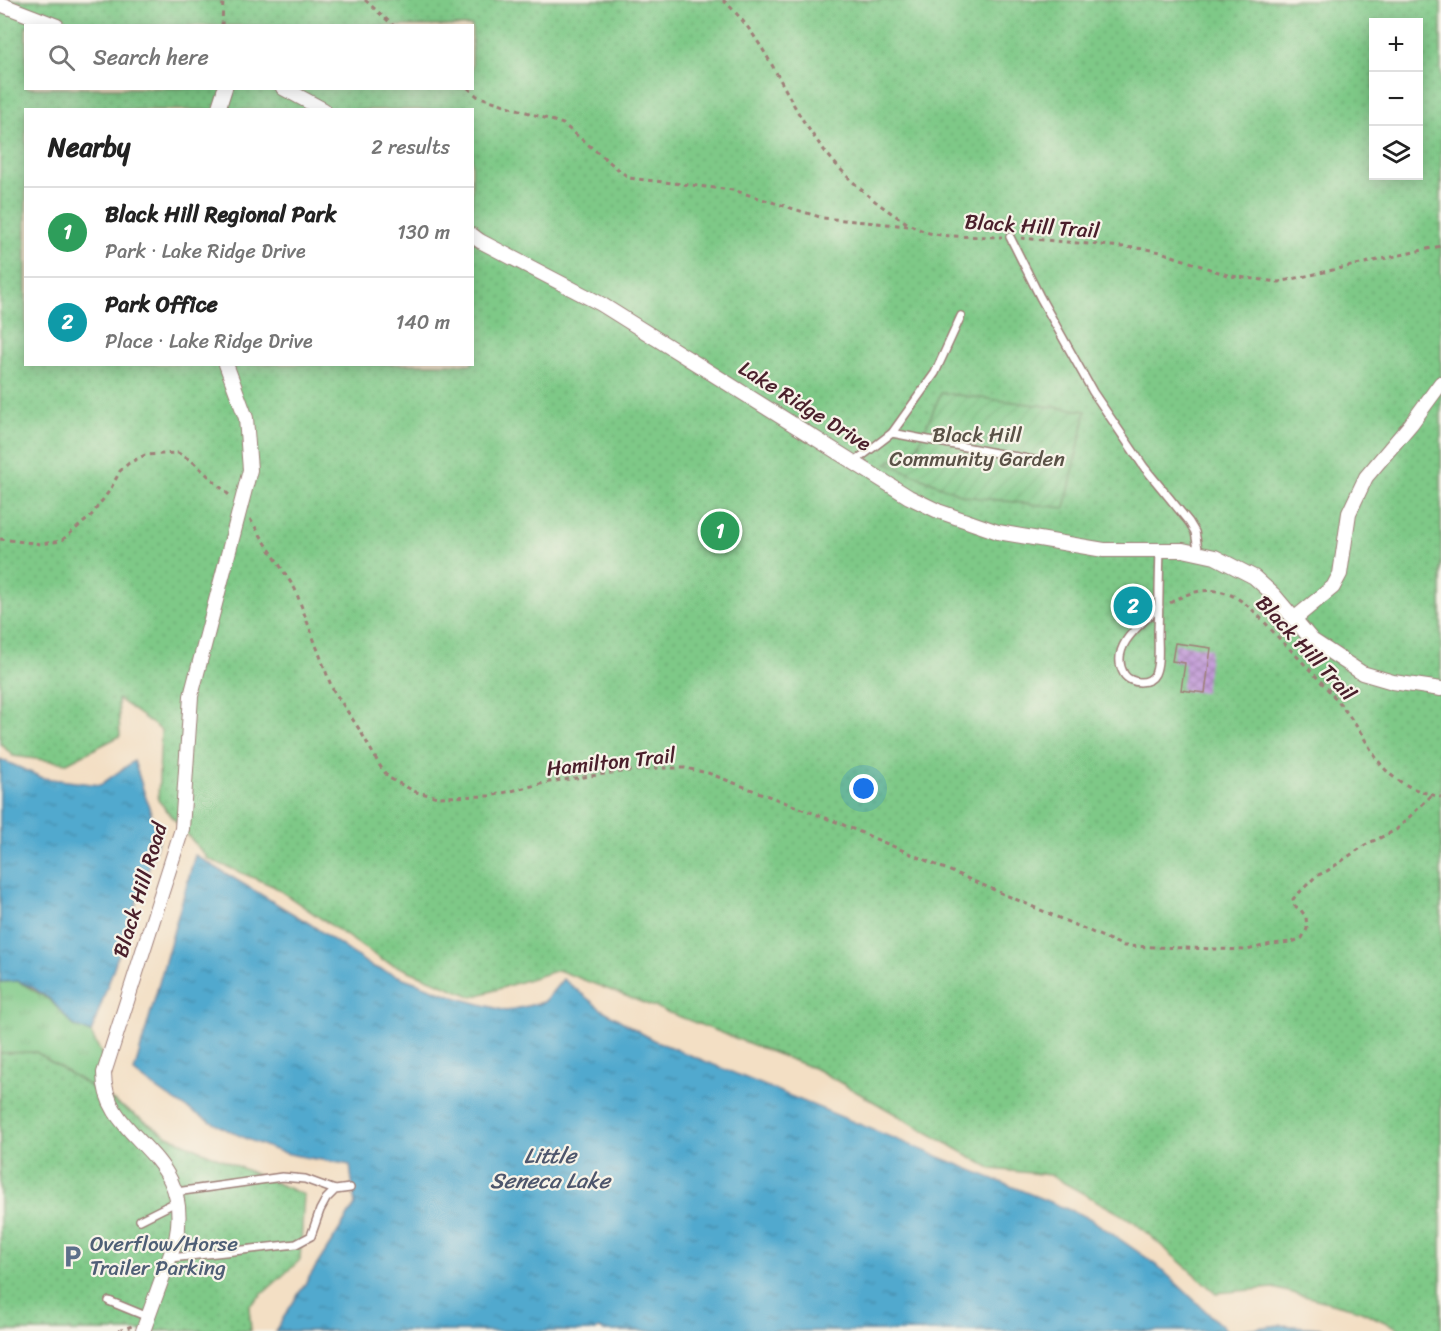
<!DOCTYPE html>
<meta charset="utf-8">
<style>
body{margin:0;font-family:Sriracha,sans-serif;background:#f2f2f2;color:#222}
.controls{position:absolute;right:18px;top:18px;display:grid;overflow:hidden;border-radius:0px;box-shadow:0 3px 15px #0003}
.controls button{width:54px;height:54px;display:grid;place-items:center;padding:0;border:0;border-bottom:2px solid #e0e0e0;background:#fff;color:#222;font:30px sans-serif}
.you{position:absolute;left:864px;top:789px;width:21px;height:21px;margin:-15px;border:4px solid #fff;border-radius:50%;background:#1a73e8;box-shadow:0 0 0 9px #1a73e833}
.badge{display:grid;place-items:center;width:39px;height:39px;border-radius:50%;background:#ea580c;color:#fff;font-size:20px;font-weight:700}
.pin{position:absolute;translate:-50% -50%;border:3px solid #fff;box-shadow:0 2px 6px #0006}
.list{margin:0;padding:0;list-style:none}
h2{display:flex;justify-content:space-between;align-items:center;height:78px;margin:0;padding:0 24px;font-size:26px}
h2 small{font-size:20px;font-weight:400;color:#767676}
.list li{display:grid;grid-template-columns:39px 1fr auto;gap:18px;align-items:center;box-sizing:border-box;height:90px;padding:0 24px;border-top:2px solid #e0e0e0}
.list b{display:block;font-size:22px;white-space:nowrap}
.list p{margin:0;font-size:20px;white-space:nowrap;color:#767676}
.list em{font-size:20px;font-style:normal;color:#767676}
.icon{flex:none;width:33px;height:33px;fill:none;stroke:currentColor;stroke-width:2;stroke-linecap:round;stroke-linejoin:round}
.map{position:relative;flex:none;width:1441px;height:1331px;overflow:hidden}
.search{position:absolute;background:#fff;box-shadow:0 3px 15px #0003;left:24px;top:24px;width:450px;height:66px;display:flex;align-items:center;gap:15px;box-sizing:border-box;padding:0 21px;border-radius:0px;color:#767676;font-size:22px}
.panel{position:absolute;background:#fff;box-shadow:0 3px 15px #0003;left:24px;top:108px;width:450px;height:258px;border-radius:0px}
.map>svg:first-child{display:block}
.grass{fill:url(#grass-tufts);stroke:#647459;stroke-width:1.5}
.park{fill:url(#park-dots);stroke:#647459;stroke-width:1.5;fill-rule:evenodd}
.garden{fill:url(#garden-furrows);stroke:#647459;stroke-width:1.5}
.water{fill:url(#water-ripples);stroke:#4e647c;stroke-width:1.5}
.building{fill:url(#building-cross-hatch)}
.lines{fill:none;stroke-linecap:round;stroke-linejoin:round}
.lane-casing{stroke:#9e7f78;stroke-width:10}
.street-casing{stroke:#9e7f78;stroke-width:16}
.path{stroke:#9e7f78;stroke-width:3;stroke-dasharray:4.5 4.5;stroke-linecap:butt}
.lane{stroke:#fff;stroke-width:7}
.street{stroke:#fff;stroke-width:14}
.labels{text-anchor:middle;stroke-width:4.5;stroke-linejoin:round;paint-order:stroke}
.street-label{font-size:21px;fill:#4a1f2b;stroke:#f7f3e8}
.park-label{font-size:21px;fill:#5a5247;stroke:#f7f3e8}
.service-label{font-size:21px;fill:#4e5e75;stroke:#f7f3e8;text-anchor:start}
.water-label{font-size:22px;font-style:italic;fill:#4d566c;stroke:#f7f3e8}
</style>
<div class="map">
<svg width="1441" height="1331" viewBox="0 0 1441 1331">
<defs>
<pattern id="grass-tufts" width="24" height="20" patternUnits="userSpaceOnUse" patternTransform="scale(1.5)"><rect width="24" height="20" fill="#7ec987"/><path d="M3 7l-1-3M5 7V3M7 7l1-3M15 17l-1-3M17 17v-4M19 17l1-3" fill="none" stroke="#6eac75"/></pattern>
<pattern id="park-dots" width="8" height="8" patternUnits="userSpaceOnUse" patternTransform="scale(1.5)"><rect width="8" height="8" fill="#7ec987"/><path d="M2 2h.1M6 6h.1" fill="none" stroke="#6eac75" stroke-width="1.8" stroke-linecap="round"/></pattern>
<pattern id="garden-furrows" width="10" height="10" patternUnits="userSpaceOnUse" patternTransform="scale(1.5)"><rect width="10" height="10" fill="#7ec987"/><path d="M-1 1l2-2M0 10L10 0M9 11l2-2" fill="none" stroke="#6eac75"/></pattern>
<pattern id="water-ripples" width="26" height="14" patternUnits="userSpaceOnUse" patternTransform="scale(1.5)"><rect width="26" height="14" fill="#51a9ce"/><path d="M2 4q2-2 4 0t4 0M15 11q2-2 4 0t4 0" fill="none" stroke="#4589a7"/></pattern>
<pattern id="building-cross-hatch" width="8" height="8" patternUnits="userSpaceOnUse" patternTransform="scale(1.5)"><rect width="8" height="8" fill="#c098d7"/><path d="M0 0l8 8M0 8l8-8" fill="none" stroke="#9e7baf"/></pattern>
</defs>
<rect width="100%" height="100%" fill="#f7f3e8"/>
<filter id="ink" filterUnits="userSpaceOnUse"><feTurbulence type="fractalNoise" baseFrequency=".0167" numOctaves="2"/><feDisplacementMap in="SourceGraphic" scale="12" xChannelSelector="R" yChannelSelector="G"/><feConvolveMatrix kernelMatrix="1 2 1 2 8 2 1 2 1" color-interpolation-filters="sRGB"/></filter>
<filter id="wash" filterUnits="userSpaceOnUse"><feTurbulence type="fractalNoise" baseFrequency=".008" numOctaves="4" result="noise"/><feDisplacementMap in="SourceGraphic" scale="24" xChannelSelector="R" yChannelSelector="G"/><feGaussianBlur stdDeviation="1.35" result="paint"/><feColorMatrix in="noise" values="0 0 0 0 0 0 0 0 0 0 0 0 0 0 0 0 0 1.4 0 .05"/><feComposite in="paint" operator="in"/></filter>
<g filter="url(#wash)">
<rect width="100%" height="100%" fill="#f3dfc4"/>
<path class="grass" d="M 18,981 L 50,1000 L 73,1025 L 91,1033 L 106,1063 L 106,1095 L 0,1216 L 0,982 Z"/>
<path class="park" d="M 0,0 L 1438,0 L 1441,2 L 1441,1331 L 1404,1331 L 1359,1310 L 1273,1288 L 1216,1293 L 1133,1221 L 1050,1175 L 992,1169 L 818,1070 L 558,970 L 473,997 L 382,960 L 273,886 L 208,859 L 158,800 L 161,730 L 118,699 L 120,736 L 67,763 L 13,756 L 0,743 ZM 1374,22 L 1418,22 L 1418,176 L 1374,176 ZM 26,26 L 472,26 L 472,88 L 26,88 ZM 26,110 L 472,110 L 472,364 L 26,364 Z
M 36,1052 L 168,1136 L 304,1195 L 300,1260 L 249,1306 L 251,1331 L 0,1331 L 0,1053 Z"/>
<path class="garden" d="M 941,393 L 1086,411 L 1065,508 L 964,496 L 887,463 L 916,450 Z"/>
<path class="water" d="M 0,759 L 43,778 L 100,785 L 134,761 L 159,838 L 91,1033 L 73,1025 L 51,1000 L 32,987 L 18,981 L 0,982 Z
M 195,855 L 310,924 L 371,966 L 458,998 L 506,1011 L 544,1002 L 563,979 L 601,1009 L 653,1040 L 1089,1218 L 1157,1265 L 1227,1331 L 604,1331 L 600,1329 L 589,1331 L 275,1331 L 355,1205 L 350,1165 C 327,1160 301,1158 278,1151 C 224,1132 179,1107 134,1072 Z
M 1280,1325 L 1319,1328 L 1328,1331 L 1230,1331 Z"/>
<g id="blocks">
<path class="building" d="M 1140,590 L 1151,604 L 1127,623 L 1116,608 Z
M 1175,643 L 1211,648 L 1205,693 L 1181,690 L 1185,663 L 1172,661 Z"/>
</g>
</g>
<g filter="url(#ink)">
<use href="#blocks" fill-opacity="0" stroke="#9e7f78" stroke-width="1.5"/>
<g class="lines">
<defs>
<path id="lane" d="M 1010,237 L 1040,297 L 1093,392 L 1144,467 L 1189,522 L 1195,532 L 1199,554
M 892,433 L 1038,461
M 854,462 L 892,433 L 935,373 L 961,316
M 1159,607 C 1142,623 1108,647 1124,674 C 1127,679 1134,682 1140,682 C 1146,682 1152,680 1155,674 C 1160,663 1158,645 1158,633 C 1159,605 1159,578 1160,550
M 176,1192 L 282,1177 L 305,1179 L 335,1190 L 350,1188
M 140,1220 L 178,1201
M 171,1258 L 296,1244 L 311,1236 L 320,1210 L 326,1199 L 335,1190
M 109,1301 L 148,1317"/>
<path id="street" d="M 0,4 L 57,26
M 283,88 L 324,110
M 218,110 L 225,88
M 472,235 L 480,241 L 601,304 L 909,497 L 938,511 L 998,532 L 1104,550 L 1183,550 L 1215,557 L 1254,577 L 1274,595 L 1312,640 L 1362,673 L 1393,682 L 1441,689
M 1294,619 L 1333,587 L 1340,574 L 1349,513 L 1366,477 L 1411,424 L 1441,383
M 143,1331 L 176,1240 C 195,1149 104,1143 104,1073 L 182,829 L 191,696 L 250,470 L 246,418 L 226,364"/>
</defs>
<use href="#lane" class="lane-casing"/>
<use href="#street" class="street-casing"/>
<path class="path" d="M 365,0 L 394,26
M 723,0 C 753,27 771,63 790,98 C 816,146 850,186 896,216 C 907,223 916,229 929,233 C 952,238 978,236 1002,237
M 222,26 L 223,0
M 468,88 L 477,96 L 563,124 L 629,178 L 733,190 L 823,218 L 908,226
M 1021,238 L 1146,249 L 1161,252 L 1230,276 L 1279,282 L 1441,246
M 250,519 L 295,589 L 332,688 L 361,732 L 380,766 L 389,778 L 416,792 L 438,797 L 490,796 L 549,782 L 611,773 L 658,768 L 685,768 L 708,773 L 839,823 L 1124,946 L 1247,950 L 1271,944 L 1292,942 L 1302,938 L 1307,929 L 1306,917 L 1300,909 L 1295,906 L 1293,899 L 1316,876 L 1327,871 L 1365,845 L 1396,830 L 1432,795
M 0,539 L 41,544 L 61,541 L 90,517 L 110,490 L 120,471 L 129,463 L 145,455 L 178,453 L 192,461 L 230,496
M 1170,603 C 1189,591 1210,586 1231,595 C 1249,603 1265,623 1278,637 C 1306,666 1335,694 1357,727 C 1368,743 1376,762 1391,775 C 1406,787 1423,793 1441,797
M 119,1331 L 132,1326"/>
<use href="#lane" class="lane"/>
<use href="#street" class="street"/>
</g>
</g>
<defs>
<symbol id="parking-bare" viewBox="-9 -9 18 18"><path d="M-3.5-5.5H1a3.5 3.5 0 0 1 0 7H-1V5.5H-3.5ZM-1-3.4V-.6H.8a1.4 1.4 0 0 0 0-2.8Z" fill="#5c6f8a" stroke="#f7f3e8" stroke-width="2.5" paint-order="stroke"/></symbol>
</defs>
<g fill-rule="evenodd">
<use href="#parking-bare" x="56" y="1240" width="33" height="33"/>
</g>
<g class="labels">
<g class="street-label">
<text transform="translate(1032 226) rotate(4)" y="7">Black Hill Trail</text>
<text transform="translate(805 406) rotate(32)" y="7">Lake Ridge Drive</text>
<text transform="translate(1306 648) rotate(47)" y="7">Black Hill Trail</text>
<text transform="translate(611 762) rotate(-6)" y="7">Hamilton Trail</text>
<text transform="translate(140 890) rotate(-73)" y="7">Black Hill Road</text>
</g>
<g class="park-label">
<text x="977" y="442">Black Hill<tspan x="977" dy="24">Community Garden</tspan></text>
</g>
<g class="service-label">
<text x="90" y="1251">Overflow/Horse<tspan x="90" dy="24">Trailer Parking</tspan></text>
</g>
<g class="water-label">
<text x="550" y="1163">Little<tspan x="550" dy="25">Seneca Lake</tspan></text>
</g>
</g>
</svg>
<div class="controls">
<button>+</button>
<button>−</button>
<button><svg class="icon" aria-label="layers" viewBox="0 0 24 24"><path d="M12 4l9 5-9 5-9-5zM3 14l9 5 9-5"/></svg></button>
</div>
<div class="you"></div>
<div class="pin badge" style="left:720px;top:531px;background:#2e9e5b">1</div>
<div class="pin badge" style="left:1133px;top:606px;background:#0f9aa8">2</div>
<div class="search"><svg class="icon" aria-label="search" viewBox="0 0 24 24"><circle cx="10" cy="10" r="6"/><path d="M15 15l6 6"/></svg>Search here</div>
<section class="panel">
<h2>Nearby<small>2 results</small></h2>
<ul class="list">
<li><span class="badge" style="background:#2e9e5b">1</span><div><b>Black Hill Regional Park</b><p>Park · Lake Ridge Drive</p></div><em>130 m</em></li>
<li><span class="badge" style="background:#0f9aa8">2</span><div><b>Park Office</b><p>Place · Lake Ridge Drive</p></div><em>140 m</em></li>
</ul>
</section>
</div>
